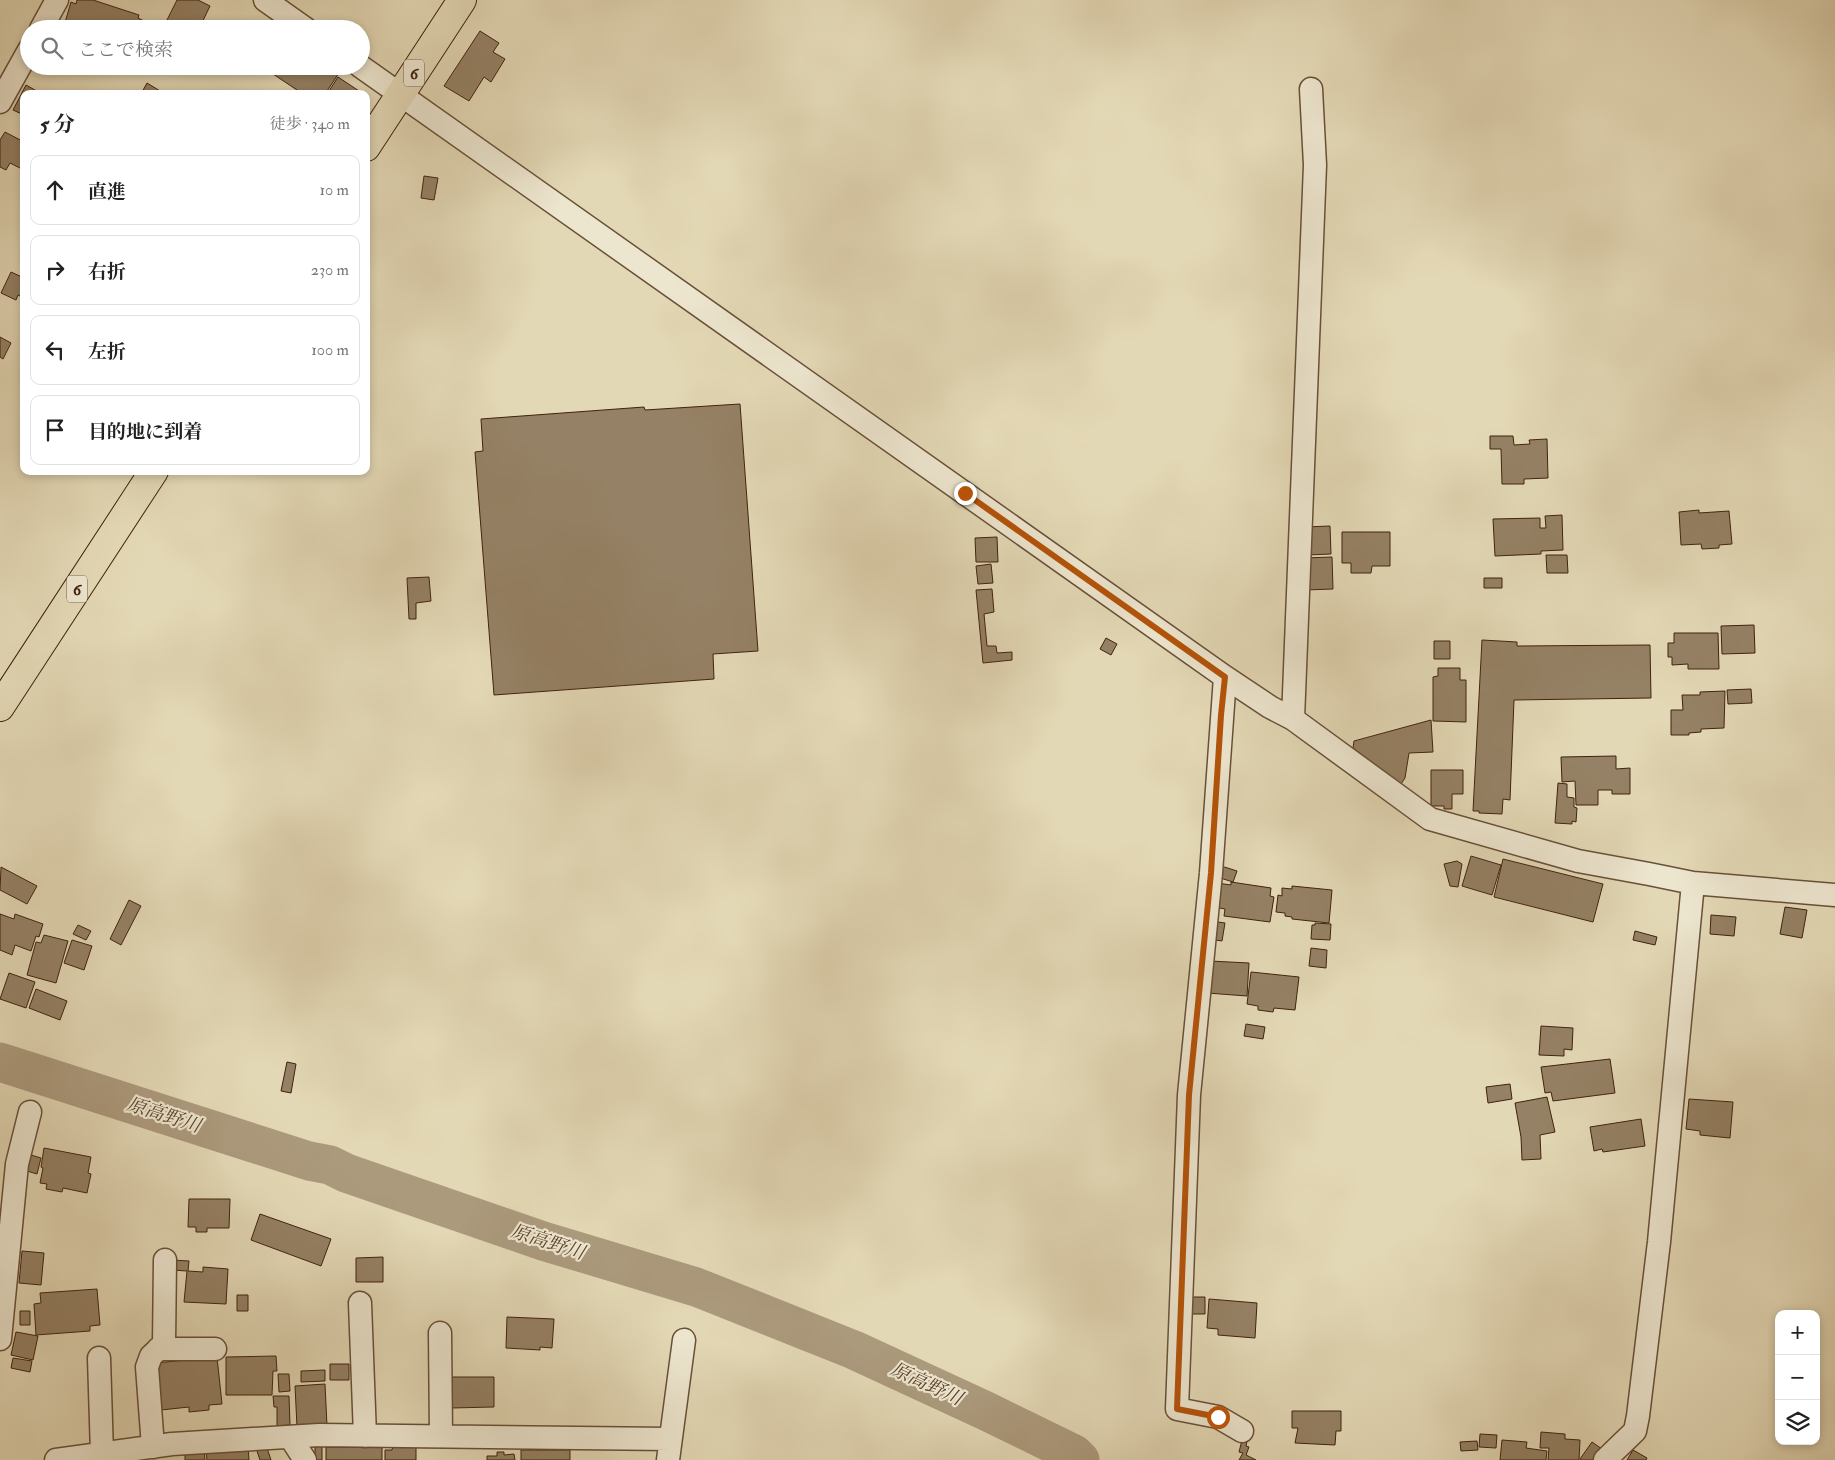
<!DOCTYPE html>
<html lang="ja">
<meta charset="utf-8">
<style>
body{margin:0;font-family:"IM FELL Double Pica","Noto Serif JP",serif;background:#f2f2f2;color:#222}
.controls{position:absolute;right:15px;bottom:15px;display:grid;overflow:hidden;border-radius:10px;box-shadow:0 2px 8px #0003}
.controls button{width:45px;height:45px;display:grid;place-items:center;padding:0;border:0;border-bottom:1px solid #e0e0e0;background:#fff;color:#222;font:25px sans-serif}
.stop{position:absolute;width:15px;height:15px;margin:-11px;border:4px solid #b45309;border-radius:50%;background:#fff}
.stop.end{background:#b45309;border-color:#fff;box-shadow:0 1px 5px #0008}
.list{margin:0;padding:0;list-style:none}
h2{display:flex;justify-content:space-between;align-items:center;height:65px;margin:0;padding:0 20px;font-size:21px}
h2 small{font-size:16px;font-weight:400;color:#767676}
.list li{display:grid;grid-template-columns:32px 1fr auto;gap:15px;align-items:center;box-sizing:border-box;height:70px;margin:0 10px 10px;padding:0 10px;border:1px solid #e0e0e0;border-radius:10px}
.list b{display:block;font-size:19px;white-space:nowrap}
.list em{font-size:16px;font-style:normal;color:#767676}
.icon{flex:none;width:28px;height:28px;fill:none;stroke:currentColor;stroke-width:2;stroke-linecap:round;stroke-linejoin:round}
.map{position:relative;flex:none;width:1835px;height:1460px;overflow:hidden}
.search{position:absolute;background:#fff;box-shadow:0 2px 8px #0003;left:20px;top:20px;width:350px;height:55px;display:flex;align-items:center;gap:12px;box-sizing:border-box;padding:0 18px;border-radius:28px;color:#767676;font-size:19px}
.panel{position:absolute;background:#fff;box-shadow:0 2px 8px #0003;left:20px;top:90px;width:350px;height:385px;border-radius:10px}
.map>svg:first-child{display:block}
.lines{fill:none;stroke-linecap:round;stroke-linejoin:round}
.river{stroke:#ac9a7d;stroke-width:39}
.building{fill:#958165;stroke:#40220f}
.minor-casing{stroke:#695038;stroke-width:25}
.highway-casing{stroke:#40220f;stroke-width:30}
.minor{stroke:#ede6cf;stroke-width:22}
.highway{stroke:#e3d8b5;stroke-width:28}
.route{stroke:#b45309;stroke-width:6}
.labels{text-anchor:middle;stroke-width:4.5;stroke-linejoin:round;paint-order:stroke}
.shield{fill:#ede6cf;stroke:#745d49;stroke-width:1}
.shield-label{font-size:16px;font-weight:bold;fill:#40220f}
.water-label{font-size:19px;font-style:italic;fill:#604630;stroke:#ede6cf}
</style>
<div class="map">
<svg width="1835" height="1460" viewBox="0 0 1835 1460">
<rect width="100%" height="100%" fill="#e3d8b5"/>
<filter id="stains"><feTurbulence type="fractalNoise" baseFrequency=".004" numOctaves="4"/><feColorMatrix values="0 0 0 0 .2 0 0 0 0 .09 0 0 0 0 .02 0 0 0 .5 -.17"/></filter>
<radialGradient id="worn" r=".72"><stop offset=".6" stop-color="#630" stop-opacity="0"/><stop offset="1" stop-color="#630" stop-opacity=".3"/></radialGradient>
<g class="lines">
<path class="river" d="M 0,1062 L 309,1161 L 330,1165 L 346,1173 L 543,1241 L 696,1287 L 854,1350 L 986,1411 L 1074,1454 L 1080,1460"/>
</g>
<path class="building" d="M 77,0 L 93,0 L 139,15 L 138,18 L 144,21 L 142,29 L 72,29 L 64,26 L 71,2 L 76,4 Z
M 177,0 L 198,0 L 210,6 L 199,29 L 190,26 L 188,29 L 180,29 L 166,22 Z
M 480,31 L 499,43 L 493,52 L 505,59 L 491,82 L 484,77 L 469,101 L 444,86 Z
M 261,66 L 328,66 L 339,73 L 325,94 L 303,94 Z
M 338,77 L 362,93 L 361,94 L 327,94 Z
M 147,83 L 165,94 L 141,94 Z
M 26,85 L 42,94 L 24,94 L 24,115 L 13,110 Z
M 5,132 L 24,142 L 24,170 L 10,163 L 6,170 L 0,167 L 0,140 Z
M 424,176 L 438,178 L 434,200 L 421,198 Z
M 11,272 L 24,278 L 24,298 L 18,295 L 16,300 L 1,293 Z
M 0,337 L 11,343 L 3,359 L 0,357 Z
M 740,404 L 758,651 L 713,654 L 714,679 L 494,695 L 475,452 L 483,451 L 481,419 L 644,407 L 645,410 Z
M 1490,436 L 1513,436 L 1514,445 L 1530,444 L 1529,440 L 1547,439 L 1548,478 L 1524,479 L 1524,484 L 1502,484 L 1501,449 L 1490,449 Z
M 1699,510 L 1699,513 L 1729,511 L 1732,544 L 1719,545 L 1719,548 L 1702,549 L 1701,544 L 1681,545 L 1679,512 Z
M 1562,515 L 1563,550 L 1541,551 L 1541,554 L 1495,556 L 1493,519 L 1540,518 L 1540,528 L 1546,528 L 1545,516 Z
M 1330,526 L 1331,554 L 1307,555 L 1305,527 Z
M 1342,532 L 1390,532 L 1390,566 L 1372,566 L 1371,573 L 1351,573 L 1351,563 L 1342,563 Z
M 997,537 L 998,562 L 976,562 L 975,538 Z
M 1546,555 L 1567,555 L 1568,573 L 1547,573 Z
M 1332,557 L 1333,589 L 1305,590 L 1304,558 Z
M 991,564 L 993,583 L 978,584 L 976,566 Z
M 429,577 L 431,601 L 416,603 L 416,619 L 409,619 L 407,578 Z
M 1484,578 L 1502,578 L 1502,588 L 1484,588 Z
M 992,589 L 994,612 L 984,614 L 987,646 L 996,646 L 997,653 L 1012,652 L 1012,660 L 983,663 L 976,590 Z
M 1754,625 L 1755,653 L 1722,654 L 1721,626 Z
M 1674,633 L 1718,633 L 1719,669 L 1688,669 L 1688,664 L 1672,665 L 1672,657 L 1668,657 L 1668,643 L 1674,643 Z
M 1106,638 L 1117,644 L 1111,655 L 1100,649 Z
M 1482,640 L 1517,642 L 1517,646 L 1650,645 L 1651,698 L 1514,700 L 1510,800 L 1503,799 L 1502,814 L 1479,813 L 1479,811 L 1473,811 Z
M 1434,641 L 1450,641 L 1450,659 L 1434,659 Z
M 1438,668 L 1460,668 L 1460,680 L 1466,680 L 1466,722 L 1433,721 L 1433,677 L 1438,676 Z
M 1751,689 L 1752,703 L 1728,704 L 1727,690 Z
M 1725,691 L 1724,728 L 1701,729 L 1701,732 L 1689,733 L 1689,735 L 1671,735 L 1671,710 L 1683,710 L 1682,695 L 1700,695 L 1700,692 Z
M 1431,720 L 1433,752 L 1409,753 L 1405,778 L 1401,784 L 1365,760 L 1366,758 L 1353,748 L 1354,741 Z
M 1616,756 L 1616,769 L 1630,768 L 1630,794 L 1612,794 L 1612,790 L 1598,790 L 1598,805 L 1576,805 L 1575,781 L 1562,782 L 1561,757 Z
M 1431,770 L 1463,770 L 1463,794 L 1452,794 L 1452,809 L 1444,809 L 1444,806 L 1431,806 Z
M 1558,783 L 1567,784 L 1567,797 L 1574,798 L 1574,807 L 1577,808 L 1576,822 L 1572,821 L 1572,824 L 1555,823 Z
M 1471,856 L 1501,865 L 1492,895 L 1462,886 Z
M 1503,859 L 1603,884 L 1593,922 L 1494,897 Z
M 1457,861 L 1462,864 L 1458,887 L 1450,886 L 1444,864 Z
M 1218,865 L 1237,871 L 1233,882 L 1214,876 Z
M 1,867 L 37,886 L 27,904 L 0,890 Z
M 1231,882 L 1271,888 L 1270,896 L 1274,897 L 1270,922 L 1224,916 L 1225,909 L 1214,907 L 1217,883 L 1231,885 Z
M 1292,886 L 1332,890 L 1329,923 L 1292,919 L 1292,917 L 1285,916 L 1285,913 L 1276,912 L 1278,895 L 1282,896 L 1282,888 L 1292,889 Z
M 129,900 L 141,906 L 121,945 L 110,939 Z
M 1785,907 L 1807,910 L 1802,938 L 1780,934 Z
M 0,914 L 14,919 L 15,914 L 43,924 L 39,937 L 36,936 L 31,951 L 15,945 L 12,955 L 0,950 Z
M 1711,915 L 1736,917 L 1734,936 L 1710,934 Z
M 1211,921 L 1225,923 L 1222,941 L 1209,939 Z
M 1315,923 L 1331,924 L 1330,940 L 1311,939 L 1312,925 L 1315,925 Z
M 78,925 L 91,931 L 86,940 L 73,934 Z
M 1635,931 L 1657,937 L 1655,945 L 1633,940 Z
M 44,935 L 68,941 L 56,983 L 27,975 L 36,942 L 41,943 Z
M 72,940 L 92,946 L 84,970 L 64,963 Z
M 1311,948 L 1327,950 L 1326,968 L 1309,966 Z
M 1210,961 L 1249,963 L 1247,996 L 1207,993 Z
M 1251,972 L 1299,977 L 1295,1010 L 1274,1008 L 1273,1012 L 1258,1010 L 1258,1006 L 1247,1004 Z
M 9,973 L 35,982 L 26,1008 L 0,999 Z
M 36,989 L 67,1001 L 60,1020 L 29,1008 Z
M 1246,1024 L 1265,1027 L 1263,1039 L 1244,1036 Z
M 1541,1026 L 1573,1028 L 1572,1050 L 1564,1049 L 1564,1056 L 1539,1055 Z
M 1610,1059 L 1615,1093 L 1553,1101 L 1551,1092 L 1545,1093 L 1541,1067 Z
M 287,1062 L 296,1064 L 291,1093 L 281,1091 Z
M 1510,1084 L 1512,1099 L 1488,1103 L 1486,1087 Z
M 1547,1097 L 1555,1132 L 1540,1135 L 1541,1159 L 1522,1160 L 1521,1137 L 1515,1103 Z
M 1689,1099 L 1733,1102 L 1730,1138 L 1700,1135 L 1700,1131 L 1686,1129 Z
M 1641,1119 L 1645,1146 L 1603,1152 L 1602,1149 L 1594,1151 L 1590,1127 Z
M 44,1148 L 91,1157 L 88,1173 L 91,1174 L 87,1193 L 63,1188 L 62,1192 L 46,1189 L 47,1184 L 40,1183 L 43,1168 L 41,1167 Z
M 31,1155 L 41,1158 L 37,1174 L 27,1171 Z
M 189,1199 L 230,1199 L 229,1228 L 207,1228 L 207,1232 L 196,1232 L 196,1227 L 188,1227 Z
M 260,1214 L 331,1239 L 321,1266 L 251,1240 Z
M 22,1251 L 44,1253 L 41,1285 L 19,1283 Z
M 383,1257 L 383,1282 L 356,1282 L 356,1258 Z
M 172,1260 L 189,1261 L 188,1271 L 203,1272 L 203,1267 L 228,1269 L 226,1304 L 184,1302 L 187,1271 L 172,1270 Z
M 97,1289 L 100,1325 L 90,1326 L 90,1331 L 36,1335 L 34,1304 L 41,1303 L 40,1293 Z
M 237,1295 L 248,1295 L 248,1311 L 237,1311 Z
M 1189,1297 L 1205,1297 L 1205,1314 L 1189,1314 Z
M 1209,1299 L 1257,1303 L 1255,1338 L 1218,1335 L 1218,1329 L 1207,1328 Z
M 20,1311 L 30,1311 L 30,1325 L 20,1325 Z
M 507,1317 L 554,1319 L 552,1348 L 540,1347 L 540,1350 L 506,1348 Z
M 16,1332 L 38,1336 L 33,1360 L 11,1355 Z
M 276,1356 L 277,1371 L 273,1371 L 272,1395 L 226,1395 L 226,1357 Z
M 217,1357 L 222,1404 L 209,1405 L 209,1410 L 189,1412 L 189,1407 L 161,1410 L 156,1363 Z
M 13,1358 L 32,1361 L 30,1372 L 11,1368 Z
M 330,1364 L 349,1364 L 349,1380 L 330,1380 Z
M 325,1370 L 325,1381 L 301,1382 L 301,1371 Z
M 278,1374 L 289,1374 L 290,1391 L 279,1392 Z
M 451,1377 L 494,1377 L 494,1407 L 451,1408 Z
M 325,1384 L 327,1426 L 297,1427 L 295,1386 Z
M 273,1396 L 289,1396 L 290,1425 L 277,1426 L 277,1407 L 274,1407 Z
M 1292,1411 L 1341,1411 L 1341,1431 L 1336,1431 L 1335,1445 L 1295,1443 L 1298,1428 L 1292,1428 Z
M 1541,1432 L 1565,1434 L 1565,1439 L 1580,1440 L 1579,1460 L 1548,1460 L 1549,1448 L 1540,1448 Z
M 1480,1434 L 1497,1435 L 1496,1448 L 1479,1447 Z
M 1242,1440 L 1247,1441 L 1246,1446 L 1249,1447 L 1246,1455 L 1256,1460 L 1239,1460 L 1243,1453 L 1239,1452 Z
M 1502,1440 L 1527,1442 L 1526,1448 L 1547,1451 L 1546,1460 L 1500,1460 Z
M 1477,1441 L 1478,1450 L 1461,1451 L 1460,1442 Z
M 1592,1442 L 1602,1449 L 1594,1460 L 1582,1460 L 1580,1459 Z
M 266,1445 L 271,1460 L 260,1460 L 256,1448 Z
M 315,1446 L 322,1446 L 322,1460 L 315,1460 Z
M 393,1446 L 416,1446 L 416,1460 L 385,1460 L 385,1450 L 392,1450 Z
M 248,1447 L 249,1460 L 207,1460 L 206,1450 Z
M 326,1447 L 382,1447 L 382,1460 L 326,1460 Z
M 204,1450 L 205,1460 L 185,1460 L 185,1451 Z
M 521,1450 L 570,1450 L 570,1460 L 521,1460 Z
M 1633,1450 L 1647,1458 L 1646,1460 L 1627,1460 Z
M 497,1452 L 504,1452 L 504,1455 L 514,1454 L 515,1460 L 487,1460 L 487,1456 L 497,1456 Z"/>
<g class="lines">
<defs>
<path id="minor" d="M 265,0 L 306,29
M 41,29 L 57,0
M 360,66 L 1225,677 L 1270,707 L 1293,719 L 1430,819 L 1578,861 L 1649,874 L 1693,883 L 1835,895
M 0,102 L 29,50
M 1225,677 L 1211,873 L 1189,1095 L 1177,1409 L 1218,1417 L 1242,1431
M 1293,719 L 1315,165 L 1311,89
M 360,1303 L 365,1436
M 440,1333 L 441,1436
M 0,1339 L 17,1164 L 30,1112
M 158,1349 L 215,1349
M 99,1358 L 102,1454
M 290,1437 L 305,1460
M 153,1447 L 147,1367 L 151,1356 L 164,1344 L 165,1260
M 56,1460 L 172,1444 L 319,1435 L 670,1439
M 668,1460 L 684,1340
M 1605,1460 L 1635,1431 L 1638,1416 L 1659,1242 L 1693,883"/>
<path id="highway" d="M 366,147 L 462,0
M 0,707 L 154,471"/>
</defs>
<use href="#minor" class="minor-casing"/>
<use href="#highway" class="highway-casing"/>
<use href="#minor" class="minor"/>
<use href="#highway" class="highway"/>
</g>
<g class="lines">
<path class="route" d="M 965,493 L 1225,677 L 1221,715 L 1211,873 L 1189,1095 L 1177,1409 L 1218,1417"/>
</g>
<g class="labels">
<g class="shield">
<rect x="404" y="59.5" width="20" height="27" rx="4"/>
<rect x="67" y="575.5" width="20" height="27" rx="4"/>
</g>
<g class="shield-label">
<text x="414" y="79">6</text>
<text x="77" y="595">6</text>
</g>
<g class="water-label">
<text transform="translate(164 1114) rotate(18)" y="7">原高野川</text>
<text transform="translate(548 1241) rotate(18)" y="7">原高野川</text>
<text transform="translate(927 1383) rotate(25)" y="7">原高野川</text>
</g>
</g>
<rect width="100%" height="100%" filter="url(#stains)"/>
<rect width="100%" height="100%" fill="url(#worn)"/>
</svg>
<div class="controls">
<button>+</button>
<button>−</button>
<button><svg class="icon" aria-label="layers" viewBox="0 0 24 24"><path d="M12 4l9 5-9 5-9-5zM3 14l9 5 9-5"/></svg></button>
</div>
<div class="stop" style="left:1218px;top:1417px"></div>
<div class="stop end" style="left:965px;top:493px"></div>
<div class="search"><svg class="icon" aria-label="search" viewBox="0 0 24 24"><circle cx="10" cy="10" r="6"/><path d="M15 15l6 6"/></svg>ここで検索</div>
<section class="panel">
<h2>5 分<small>徒歩 · 340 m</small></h2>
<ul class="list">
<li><svg class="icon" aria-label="ahead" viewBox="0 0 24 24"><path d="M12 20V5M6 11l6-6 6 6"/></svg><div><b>直進</b></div><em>10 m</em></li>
<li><svg class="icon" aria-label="right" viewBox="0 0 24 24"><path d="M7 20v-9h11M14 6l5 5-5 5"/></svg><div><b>右折</b></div><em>230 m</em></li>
<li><svg class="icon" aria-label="left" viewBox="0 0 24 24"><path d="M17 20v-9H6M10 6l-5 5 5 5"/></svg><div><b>左折</b></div><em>100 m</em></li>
<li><svg class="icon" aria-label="arrive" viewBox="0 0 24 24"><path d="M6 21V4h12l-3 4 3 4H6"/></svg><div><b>目的地に到着</b></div></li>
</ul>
</section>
</div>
